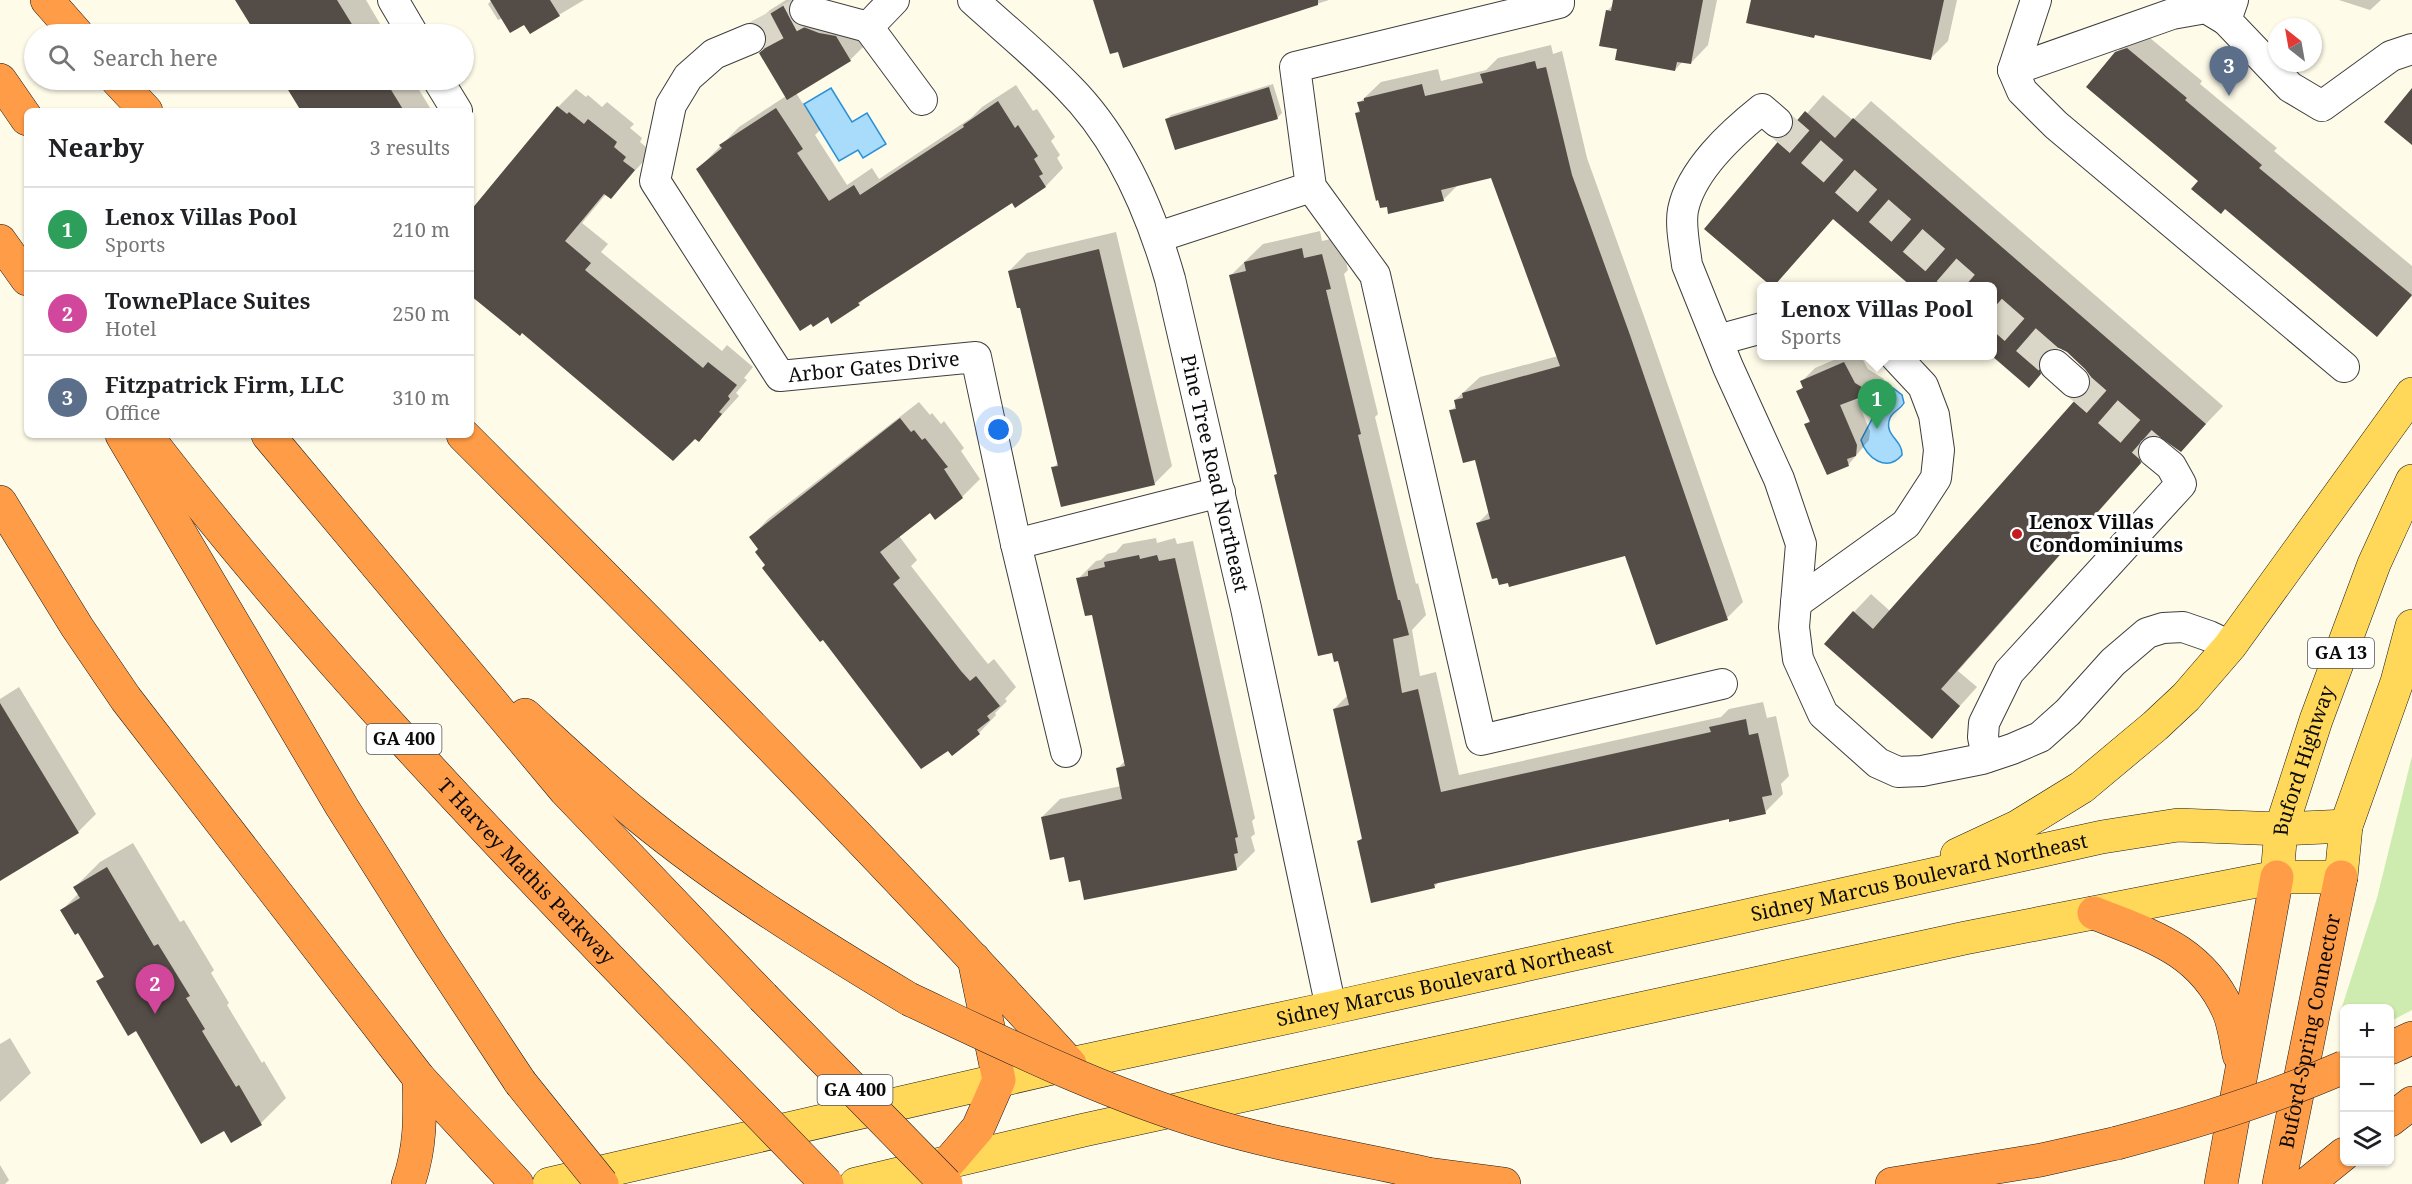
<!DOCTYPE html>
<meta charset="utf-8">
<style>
body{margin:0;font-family:"Noto Serif",serif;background:#f2f2f2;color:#202124}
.controls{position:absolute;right:18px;bottom:18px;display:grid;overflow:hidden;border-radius:9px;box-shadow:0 2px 4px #0004}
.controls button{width:54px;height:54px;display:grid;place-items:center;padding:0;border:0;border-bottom:2px solid #e0e0e0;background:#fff;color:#202124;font:30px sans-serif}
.compass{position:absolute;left:2268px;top:18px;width:54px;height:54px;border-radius:50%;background:#fff;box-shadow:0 2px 4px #0004;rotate:329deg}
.you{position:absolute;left:999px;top:430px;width:21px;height:21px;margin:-15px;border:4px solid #fff;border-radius:50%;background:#1a73e8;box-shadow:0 0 0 9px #1a73e833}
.badge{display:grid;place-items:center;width:39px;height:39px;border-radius:50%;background:#d93025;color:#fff;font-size:20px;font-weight:700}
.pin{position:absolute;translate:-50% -50px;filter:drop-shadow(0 2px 3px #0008)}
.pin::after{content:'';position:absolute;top:32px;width:21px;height:18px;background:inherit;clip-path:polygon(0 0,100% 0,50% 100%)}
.popup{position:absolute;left:1757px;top:282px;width:240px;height:78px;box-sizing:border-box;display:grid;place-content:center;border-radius:9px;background:#fff;filter:drop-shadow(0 2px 4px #0005);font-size:20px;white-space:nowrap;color:#757577}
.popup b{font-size:22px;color:#202124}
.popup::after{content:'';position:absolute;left:50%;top:100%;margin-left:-12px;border:12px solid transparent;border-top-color:#fff}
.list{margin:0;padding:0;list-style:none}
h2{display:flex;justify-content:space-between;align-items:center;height:78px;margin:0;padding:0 24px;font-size:26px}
h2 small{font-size:20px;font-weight:400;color:#757577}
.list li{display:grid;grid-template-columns:39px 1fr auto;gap:18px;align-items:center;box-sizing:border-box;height:84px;padding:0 24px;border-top:2px solid #e0e0e0}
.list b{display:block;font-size:22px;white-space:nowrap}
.list p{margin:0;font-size:20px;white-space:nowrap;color:#757577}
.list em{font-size:20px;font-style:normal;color:#757577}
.icon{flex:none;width:33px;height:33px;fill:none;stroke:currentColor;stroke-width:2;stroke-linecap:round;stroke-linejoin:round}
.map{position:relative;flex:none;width:2412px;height:1184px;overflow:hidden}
.search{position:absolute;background:#fff;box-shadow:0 2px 4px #0004;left:24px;top:24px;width:450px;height:66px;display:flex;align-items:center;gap:15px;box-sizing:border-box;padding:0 21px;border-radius:33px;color:#757577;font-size:22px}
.panel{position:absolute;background:#fff;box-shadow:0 2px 4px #0004;left:24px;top:108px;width:450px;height:330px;border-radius:9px}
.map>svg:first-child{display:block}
.green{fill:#cfecb0}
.water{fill:#a9dcfb;stroke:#2a91d7;stroke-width:1.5}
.shadow{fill:#0003}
.building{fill:#544c46}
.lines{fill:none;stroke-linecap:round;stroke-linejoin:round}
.minor-tunnel{stroke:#dad7c8;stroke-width:30;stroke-dasharray:30 15;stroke-linecap:butt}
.minor-casing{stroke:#3e3e3e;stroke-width:32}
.major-casing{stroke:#1c1c1c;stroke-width:34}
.highway-casing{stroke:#1c1c1c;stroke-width:34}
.minor{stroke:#fff;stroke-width:30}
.major{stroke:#ffd759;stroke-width:33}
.highway{stroke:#ff9c47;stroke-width:33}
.highway-bridge-casing{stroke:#1c1c1c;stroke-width:34;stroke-linecap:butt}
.highway-bridge{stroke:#ff9c47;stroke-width:33}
.poi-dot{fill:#c41921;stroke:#fff;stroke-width:2}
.labels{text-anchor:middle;stroke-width:6;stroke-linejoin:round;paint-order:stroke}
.shield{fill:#fff;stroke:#545454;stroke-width:1.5}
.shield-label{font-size:18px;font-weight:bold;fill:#0b0b0b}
.street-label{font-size:20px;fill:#0b0b0b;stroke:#fff}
.poi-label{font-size:20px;font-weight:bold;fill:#0b0b0b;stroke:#fff;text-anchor:start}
</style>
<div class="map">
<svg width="2412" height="1184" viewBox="0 0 2412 1184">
<rect width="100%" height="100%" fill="#fffbe9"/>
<path class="green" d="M 2412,756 L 2412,1010 L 2393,1020 L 2390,1020 L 2390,1008 L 2344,1008 L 2344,1014 L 2340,1013 L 2377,898 Z"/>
<path class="water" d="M 831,88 L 852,122 L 867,113 L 886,144 L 863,158 L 858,150 L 839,161 L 804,104 Z
M 1880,387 L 1893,388 L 1902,395 L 1904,403 C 1900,410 1893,411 1890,418 C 1883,435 1903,440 1902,455 C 1887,473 1866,458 1861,440 L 1872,419 L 1872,394 Z"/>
<path class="shadow" d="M 237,0 L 366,0 L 386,34 L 257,34 Z
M 492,0 L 584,0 L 530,32 L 525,23 L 503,18 L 498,20 L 488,4 Z
M 786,0 L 801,0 L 850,23 L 864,46 L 850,60 L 796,93 L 820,130 L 815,135 L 847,185 L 872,168 L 879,179 L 971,118 L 982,107 L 1016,85 L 1033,111 L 1037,109 L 1055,137 L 1051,141 L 1060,155 L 1057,158 L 1063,168 L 1046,186 L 1016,206 L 1013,201 L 866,297 L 859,304 L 828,315 L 698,169 L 739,127 L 786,96 L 766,48 L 769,41 L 767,31 L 757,22 L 770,10 Z
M 1094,0 L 1329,0 L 1124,66 L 1119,50 Z
M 1614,0 L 1717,0 L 1708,45 L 1691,63 L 1683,61 L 1675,70 L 1619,48 L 1607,11 L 1613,5 Z
M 1753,0 L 1957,0 L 1948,41 L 1930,59 Z
M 2339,0 L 2381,0 L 2370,10 Z
M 2144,33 L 2202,81 L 2200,84 L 2277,148 L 2274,151 L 2412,266 L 2412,296 L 2377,335 L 2200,180 L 2116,53 L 2133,37 Z
M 1551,45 L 1553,54 L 1562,51 L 1587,158 L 1645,319 L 1743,602 L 1727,618 L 1626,554 L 1478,523 L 1490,511 L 1476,458 L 1451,411 L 1457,405 L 1455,400 L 1480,377 L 1558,356 L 1492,176 L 1459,184 L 1443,200 L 1388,205 L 1379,198 L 1356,113 L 1361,109 L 1359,103 L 1381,82 L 1438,69 L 1441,81 L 1486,70 L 1498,58 Z
M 284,80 L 413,80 L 432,111 L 303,111 Z
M 1273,84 L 1282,113 L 1278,117 L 1167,119 L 1171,115 Z
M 576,89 L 586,97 L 588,95 L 602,107 L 607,102 L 634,124 L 630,128 L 642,138 L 640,142 L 652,152 L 611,197 L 606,194 L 582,223 L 608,244 L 601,252 L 722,351 L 727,345 L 753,367 L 744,378 L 747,380 L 736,393 L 739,396 L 699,440 L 522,331 L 471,295 L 471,212 L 558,107 Z
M 1823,95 L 1853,120 L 1871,101 L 2223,406 L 2181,450 L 2155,434 L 2158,444 L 1958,671 L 1977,687 L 1932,737 L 1854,612 L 1871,594 L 1890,611 L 2092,385 L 2092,375 L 2067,351 L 2056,347 L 2058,355 L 2029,386 L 1992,286 L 1914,286 L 1834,218 L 1773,286 L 1706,229 Z
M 1320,231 L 1322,241 L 1340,237 L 1348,270 L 1344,274 L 1378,414 L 1375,417 L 1416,584 L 1418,583 L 1426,615 L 1412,630 L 1420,676 L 1436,672 L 1459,775 L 1721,717 L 1729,709 L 1763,702 L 1767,718 L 1776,716 L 1789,776 L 1781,784 L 1783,794 L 1765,812 L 1730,817 L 1439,882 L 1434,887 L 1359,841 L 1363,837 L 1334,709 L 1348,695 L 1339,659 L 1333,651 L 1279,473 L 1231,275 L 1263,244 Z
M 1116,232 L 1172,466 L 1154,484 L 1053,468 L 1059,462 L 1022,306 L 1009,271 L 1027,253 Z
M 1843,356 L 1861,356 L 1868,369 L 1884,379 L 1871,392 L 1856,397 L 1870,431 L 1869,440 L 1849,464 L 1827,474 L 1806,424 L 1811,420 L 1798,392 L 1804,386 L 1802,381 L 1815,368 Z
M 919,402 L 930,415 L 932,413 L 941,424 L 944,421 L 964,448 L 961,451 L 980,479 L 962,497 L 935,518 L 930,511 L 899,536 L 917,560 L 911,566 L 979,653 L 988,664 L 994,659 L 1016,687 L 1005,699 L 1007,701 L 995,713 L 996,715 L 979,733 L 767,565 L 760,549 L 751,537 L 768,519 Z
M 1156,538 L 1157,543 L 1175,538 L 1177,544 L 1193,541 L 1255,818 L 1252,821 L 1255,834 L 1251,837 L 1255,851 L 1237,869 L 1081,878 L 1042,817 L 1060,799 L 1121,786 L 1118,768 L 1126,760 L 1093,613 L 1078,579 L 1096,561 L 1101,560 L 1107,554 L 1116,552 L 1123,544 Z
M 19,687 L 96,814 L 78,832 L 0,879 L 0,699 Z
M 133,843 L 180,922 L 184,920 L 214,970 L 211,973 L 229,1003 L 227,1005 L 262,1063 L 264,1061 L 286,1098 L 261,1123 L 232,1141 L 224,1129 L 98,982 L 105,975 L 78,931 L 62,910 L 79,893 L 75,887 L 100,862 Z
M 10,1038 L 31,1073 L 0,1102 L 0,1044 Z
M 0,1165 L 9,1180 L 5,1184 L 0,1184 Z"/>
<path class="building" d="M 235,0 L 337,0 L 358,34 L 256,34 Z
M 490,0 L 550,0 L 560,16 L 530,34 L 524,25 L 510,33 Z
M 1093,0 L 1318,0 L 1318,5 L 1123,68 L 1118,52 L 1110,54 Z
M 1613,0 L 1703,0 L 1691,64 L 1677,62 L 1675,71 L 1615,60 L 1617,49 L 1599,46 L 1606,10 L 1611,11 Z
M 1751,0 L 1944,0 L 1931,60 L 1815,35 L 1814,38 L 1746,23 Z
M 791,1 L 788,14 L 793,23 L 819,33 L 836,36 L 851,61 L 787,100 L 759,53 L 764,49 L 767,41 L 766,32 L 761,26 L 755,23 Z
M 2127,48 L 2187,98 L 2185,100 L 2262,165 L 2259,168 L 2412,295 L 2377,337 L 2225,209 L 2221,214 L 2191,189 L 2198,181 L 2086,87 L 2115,52 Z
M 1535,61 L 1537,69 L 1546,67 L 1572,175 L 1630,335 L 1728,620 L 1656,645 L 1625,556 L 1509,587 L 1508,583 L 1499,585 L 1497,578 L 1492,579 L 1476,523 L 1490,519 L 1475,460 L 1463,463 L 1449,410 L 1456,409 L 1454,400 L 1463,398 L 1462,393 L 1560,366 L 1491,178 L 1441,190 L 1444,201 L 1388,214 L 1387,207 L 1380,208 L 1378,200 L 1376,201 L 1355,113 L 1360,112 L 1357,102 L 1364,101 L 1364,98 L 1422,84 L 1425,96 L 1483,83 L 1480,74 Z
M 282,80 L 385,80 L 404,111 L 301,111 Z
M 1269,87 L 1278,119 L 1175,150 L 1165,119 Z
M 2412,88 L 2412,145 L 2384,122 Z
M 998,101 L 1015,128 L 1018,125 L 1038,156 L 1034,159 L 1043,174 L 1039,176 L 1046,187 L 1015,208 L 1012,203 L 858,303 L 860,305 L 831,324 L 828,317 L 813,327 L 811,324 L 800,331 L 696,169 L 722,148 L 719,145 L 776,108 L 803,149 L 797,153 L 829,201 L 854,185 L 860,195 L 964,127 L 963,125 Z
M 557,106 L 567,114 L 569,112 L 584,124 L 588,119 L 617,142 L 614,147 L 626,157 L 623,161 L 635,170 L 611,199 L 604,194 L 565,241 L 591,263 L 585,270 L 703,368 L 708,362 L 737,385 L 728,396 L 730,399 L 719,412 L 722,414 L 699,442 L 695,439 L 673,461 L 522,333 L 520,336 L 471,296 L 471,210 Z
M 1805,111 L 1835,138 L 1853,118 L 2206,424 L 2181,452 L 2157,435 L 2149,436 L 2141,441 L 2137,450 L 2141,463 L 1941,689 L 1960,706 L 1932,739 L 1824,644 L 1853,611 L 1873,629 L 2076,399 L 2087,393 L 2091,385 L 2091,377 L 2085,369 L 2067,352 L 2059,348 L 2050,348 L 2042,354 L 2038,362 L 2041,374 L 2029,388 L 1992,356 L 1992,286 L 1911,286 L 1833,219 L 1774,286 L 1771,286 L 1704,229 L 1781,138 L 1790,133 L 1794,124 Z
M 1302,248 L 1304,258 L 1322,254 L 1331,289 L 1326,290 L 1361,434 L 1358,435 L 1398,600 L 1400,600 L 1409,635 L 1393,639 L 1402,693 L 1418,689 L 1441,792 L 1711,732 L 1709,727 L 1746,719 L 1749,735 L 1758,733 L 1772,795 L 1762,797 L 1766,814 L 1729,822 L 1729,819 L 1584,850 L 1434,884 L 1435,888 L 1371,903 L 1357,841 L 1362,839 L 1333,709 L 1349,705 L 1338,661 L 1334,662 L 1332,653 L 1318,656 L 1274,475 L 1277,474 L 1229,275 L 1246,271 L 1244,262 Z
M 1099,249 L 1155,485 L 1061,507 L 1051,467 L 1058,466 L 1020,308 L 1017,308 L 1008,271 Z
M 1844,362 L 1855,383 L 1872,393 L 1840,405 L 1857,445 L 1856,456 L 1847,459 L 1849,466 L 1827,475 L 1804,424 L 1810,422 L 1796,391 L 1803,388 L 1800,381 Z
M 900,418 L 911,432 L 914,430 L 922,440 L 925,438 L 948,467 L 944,469 L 963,498 L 935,520 L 930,513 L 880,552 L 900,578 L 893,584 L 961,671 L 970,681 L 976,676 L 1000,706 L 987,716 L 990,720 L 977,730 L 980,734 L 952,756 L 948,751 L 921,769 L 823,640 L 820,642 L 762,568 L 765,565 L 755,552 L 758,549 L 749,537 Z
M 1139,555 L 1140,559 L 1157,555 L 1159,561 L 1175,558 L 1238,837 L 1235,838 L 1238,853 L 1234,854 L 1237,870 L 1084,900 L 1080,880 L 1069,882 L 1064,857 L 1050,860 L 1041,817 L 1122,799 L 1116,768 L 1125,766 L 1092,615 L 1085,616 L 1076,578 L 1088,576 L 1088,571 L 1105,567 L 1104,562 Z
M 0,703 L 79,833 L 0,881 Z
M 107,867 L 154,946 L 158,944 L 190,996 L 186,998 L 205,1029 L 202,1031 L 236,1087 L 239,1085 L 262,1125 L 231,1143 L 224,1131 L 201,1144 L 136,1031 L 128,1036 L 96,981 L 104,977 L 78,933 L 75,935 L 60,910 L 80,898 L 73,887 Z"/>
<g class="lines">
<path class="minor-tunnel" d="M 750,39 L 805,10
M 1777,122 L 1965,286
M 1992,310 L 2055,365
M 2074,382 L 2154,452"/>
<defs>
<g id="minor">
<path d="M 393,0 L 413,34"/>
<path id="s1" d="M 973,0 C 1005,29 1038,56 1068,87 C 1120,139 1150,209 1170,279 L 1246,608 L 1331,1008"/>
<path d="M 1559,0 L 1559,3 L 1295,67 L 1311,187 L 1375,275 L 1481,740 L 1722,684"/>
<path d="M 2036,0 L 2013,70 L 2022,91 L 2056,125 L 2344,367"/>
<path d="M 2233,0 L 2226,20 L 2290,87 L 2322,106 L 2391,56 L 2412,49"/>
<path d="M 805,10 L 868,27 L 894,0"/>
<path d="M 868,27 L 922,100"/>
<path id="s2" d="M 750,39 L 714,54 L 688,77 L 671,105 L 655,181 L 780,376 L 976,357 L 1016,544 L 1066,752"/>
<path d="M 2013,70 L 2172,14 L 2206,8 L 2226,20"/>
<path d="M 438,80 L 457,111"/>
<path d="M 1777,122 L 1762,109 C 1732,133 1691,170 1683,210 C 1680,226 1685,248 1687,265 L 1728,367 L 1779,479 L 1801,544 L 1794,627 L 1798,659 L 1823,714 L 1878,763 L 1898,772 L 1922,771 L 1982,759 L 2012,749 L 2040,737 L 2068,712 L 2113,662 L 2147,633 L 2163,628 L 2183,627 L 2209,636 L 2230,646"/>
<path d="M 1158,237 L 1311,187"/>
<path d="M 1718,340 L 1762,328"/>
<path d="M 2055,365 L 2074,382"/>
<path d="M 1016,544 L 1220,492"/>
<path d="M 1796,603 L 1906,524 L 1936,478 L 1939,450 L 1934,415 L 1923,386 L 1895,356"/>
<path d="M 1987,757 L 1983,737 L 1984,723 L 2009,672 L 2181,484 L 2171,466 L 2154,452"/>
</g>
<g id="major">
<path d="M 1957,855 L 2017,827 L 2082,787 L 2155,726 L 2186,697 L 2230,646 L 2412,394"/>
<path id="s3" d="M 2277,877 L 2281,829 L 2316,720 L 2374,564 L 2412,481"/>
<path id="s4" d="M 549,1184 L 1070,1064 L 1331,1008 L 2102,837 L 2178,825 L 2281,829 L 2346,826"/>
<path d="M 856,1184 L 1084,1130 L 1965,938 L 2277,877 L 2341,877 L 2346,826 L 2397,682 L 2412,626"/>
</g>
<g id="highway">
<path d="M 47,0 L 77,34"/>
<path d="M 0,80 L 27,119"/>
<path d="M 117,80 L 146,111"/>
<path d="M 0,241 L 27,279"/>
<path d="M 122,435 L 342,807 L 430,946 L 520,1082"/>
<path id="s5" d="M 146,435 C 308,646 493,839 678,1030"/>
<path d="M 268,435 L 565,790 L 763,997"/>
<path d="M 463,435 C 669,641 874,848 1070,1064"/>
<path d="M 0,502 L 77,627 L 126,699 L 419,1078 L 517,1184"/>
<path d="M 525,715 C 562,749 598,783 637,815 C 722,885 816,943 909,999"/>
<path d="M 2094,913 C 2151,936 2200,949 2228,1010 C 2234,1023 2236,1041 2239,1055"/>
<path d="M 2390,1048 L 2412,1038"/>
<path d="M 2390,1120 L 2412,1103"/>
<path d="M 948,1163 L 978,1128 L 999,1080 L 974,959"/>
<path d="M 1428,1174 L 1504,1184"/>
<path d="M 408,1184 C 421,1148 420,1116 419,1078"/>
<path d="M 1892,1184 L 2041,1160 L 2117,1143"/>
<path d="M 2221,1184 L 2277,877"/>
<path id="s6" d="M 2279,1184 L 2341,877"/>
<path d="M 2307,1184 L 2344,1154"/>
</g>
</defs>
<use href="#minor" class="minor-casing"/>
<use href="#major" class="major-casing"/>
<use href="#highway" class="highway-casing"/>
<use href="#minor" class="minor"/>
<use href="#major" class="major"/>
<use href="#highway" class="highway"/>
<defs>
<path id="highway-bridge" d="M 763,997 L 946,1184
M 909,999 C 1007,1045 1106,1094 1211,1125 C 1281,1146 1356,1158 1428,1174
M 678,1030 L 827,1184
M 520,1082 L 602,1184
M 2117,1143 C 2194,1123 2271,1099 2344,1067"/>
</defs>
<use href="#highway-bridge" class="highway-bridge-casing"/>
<use href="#highway-bridge" class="highway-bridge"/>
</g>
<circle class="poi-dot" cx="2017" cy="534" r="6"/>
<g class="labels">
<g class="shield">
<rect x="2308" y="638" width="66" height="30" rx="4.5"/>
<rect x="366.5" y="724" width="75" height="30" rx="4.5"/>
<rect x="817.5" y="1075" width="75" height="30" rx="4.5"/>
</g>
<g class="shield-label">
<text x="2341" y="659">GA 13</text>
<text x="404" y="745">GA 400</text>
<text x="855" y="1096">GA 400</text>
</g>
<g class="street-label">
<text dy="7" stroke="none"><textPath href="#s2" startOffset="510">Arbor Gates Drive</textPath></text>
<text dy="7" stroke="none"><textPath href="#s1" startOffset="548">Pine Tree Road Northeast</textPath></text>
<text dy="7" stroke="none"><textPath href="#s3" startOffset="120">Buford Highway</textPath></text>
<text dy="7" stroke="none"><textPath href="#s5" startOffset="579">T Harvey Mathis Parkway</textPath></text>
<text dy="7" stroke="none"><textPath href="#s4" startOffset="1404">Sidney Marcus Boulevard Northeast</textPath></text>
<text dy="7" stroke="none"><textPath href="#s4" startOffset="918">Sidney Marcus Boulevard Northeast</textPath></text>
<text dy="7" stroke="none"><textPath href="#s6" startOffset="156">Buford-Spring Connector</textPath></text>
</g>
<g class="poi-label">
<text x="2029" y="529">Lenox Villas<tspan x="2029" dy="23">Condominiums</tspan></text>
</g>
</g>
</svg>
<div class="controls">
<button>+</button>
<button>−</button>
<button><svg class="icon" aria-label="layers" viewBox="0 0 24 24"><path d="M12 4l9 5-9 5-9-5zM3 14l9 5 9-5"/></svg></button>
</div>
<svg class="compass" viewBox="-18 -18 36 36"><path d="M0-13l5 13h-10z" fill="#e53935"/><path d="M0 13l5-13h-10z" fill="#757577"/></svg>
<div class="you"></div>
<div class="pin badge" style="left:1877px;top:429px;background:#2e9e5b">1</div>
<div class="popup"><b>Lenox Villas Pool</b>Sports</div>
<div class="pin badge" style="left:155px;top:1014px;background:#d1479c">2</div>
<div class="pin badge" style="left:2229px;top:96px;background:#5c6f8a">3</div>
<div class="search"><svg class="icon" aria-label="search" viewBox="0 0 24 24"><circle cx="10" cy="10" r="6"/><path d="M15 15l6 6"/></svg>Search here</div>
<section class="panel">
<h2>Nearby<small>3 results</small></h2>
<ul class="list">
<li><span class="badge" style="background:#2e9e5b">1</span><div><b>Lenox Villas Pool</b><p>Sports</p></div><em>210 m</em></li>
<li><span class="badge" style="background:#d1479c">2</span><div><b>TownePlace Suites</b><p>Hotel</p></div><em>250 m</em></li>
<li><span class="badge" style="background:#5c6f8a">3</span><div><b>Fitzpatrick Firm, LLC</b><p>Office</p></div><em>310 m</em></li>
</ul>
</section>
</div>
